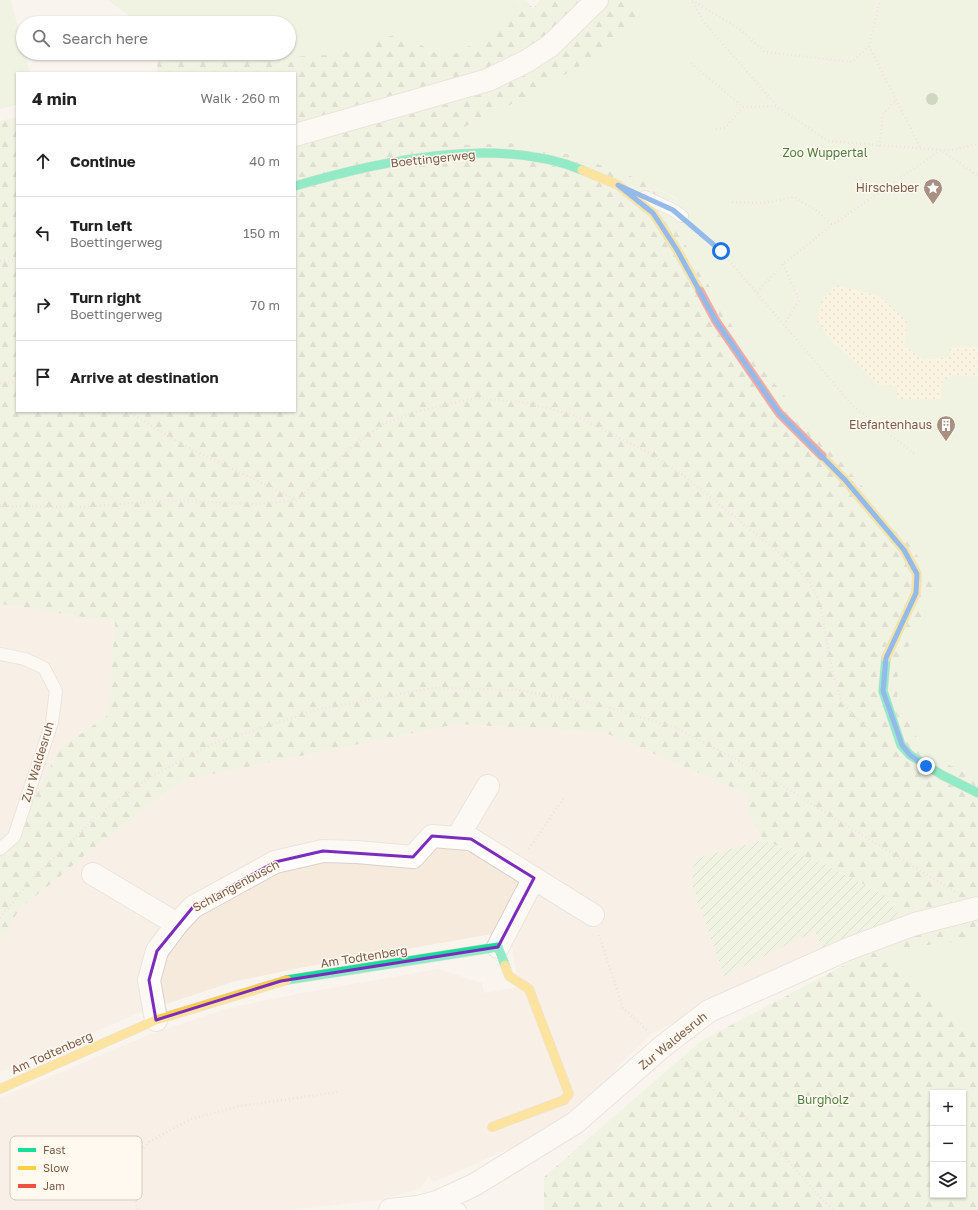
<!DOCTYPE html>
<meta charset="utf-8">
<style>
body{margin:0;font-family:"Golos Text",sans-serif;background:#f2f2f2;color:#222}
.controls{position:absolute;right:12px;bottom:12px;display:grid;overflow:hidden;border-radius:0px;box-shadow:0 1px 3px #0004}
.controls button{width:36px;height:36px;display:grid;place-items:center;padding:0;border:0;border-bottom:1px solid #e0e0e0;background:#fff;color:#222;font:20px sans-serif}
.stop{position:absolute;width:12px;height:12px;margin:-9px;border:3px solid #1a73e8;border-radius:50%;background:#fff}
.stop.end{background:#1a73e8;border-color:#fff;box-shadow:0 1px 4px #0008}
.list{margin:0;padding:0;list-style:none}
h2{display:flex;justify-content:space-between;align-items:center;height:52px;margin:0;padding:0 16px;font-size:17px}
h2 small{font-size:13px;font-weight:400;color:#767676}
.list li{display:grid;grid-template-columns:26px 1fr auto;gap:12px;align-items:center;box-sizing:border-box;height:72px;padding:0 16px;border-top:1px solid #e0e0e0}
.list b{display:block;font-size:15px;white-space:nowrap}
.list p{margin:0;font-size:13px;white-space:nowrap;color:#767676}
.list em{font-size:13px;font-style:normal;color:#767676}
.icon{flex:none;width:22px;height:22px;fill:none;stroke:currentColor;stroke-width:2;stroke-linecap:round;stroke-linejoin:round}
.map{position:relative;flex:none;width:978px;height:1210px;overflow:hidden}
.search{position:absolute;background:#fff;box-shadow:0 1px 3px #0004;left:16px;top:16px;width:280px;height:44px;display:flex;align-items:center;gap:10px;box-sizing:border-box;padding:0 14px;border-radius:22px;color:#767676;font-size:15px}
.panel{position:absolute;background:#fff;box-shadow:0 1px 3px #0004;left:16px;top:72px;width:280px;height:340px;border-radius:0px}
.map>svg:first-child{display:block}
.residential{fill:#f6eadd}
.green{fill:#e5f1d6}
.forest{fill:url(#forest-firs);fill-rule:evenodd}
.sand{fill:url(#sand-dots)}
.garden{fill:url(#garden-furrows)}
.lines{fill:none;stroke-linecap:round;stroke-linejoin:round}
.lane-casing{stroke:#d9d1cb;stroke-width:14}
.street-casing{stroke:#d9d1cb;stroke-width:24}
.fast-casing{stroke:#d9d0c8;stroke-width:10}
.slow-casing{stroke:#d9d0c8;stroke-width:10}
.jam-casing{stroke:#d9d0c8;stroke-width:10}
.path{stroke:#dcd3cd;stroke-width:2.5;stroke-dasharray:1 3;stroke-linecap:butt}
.lane{stroke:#fefdfc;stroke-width:12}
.street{stroke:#fefdfc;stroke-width:22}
.fast{stroke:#16e098;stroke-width:9}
.slow{stroke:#ffcf43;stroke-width:9}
.jam{stroke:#f24e42;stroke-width:9}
.tree{fill:#9cb38c}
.route{stroke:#1a73e8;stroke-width:5}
.marked{fill:none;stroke:#7b2cbf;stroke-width:3;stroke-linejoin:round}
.labels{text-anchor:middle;stroke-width:3;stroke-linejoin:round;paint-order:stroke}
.park-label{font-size:12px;fill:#4f7d3c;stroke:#fff9f0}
.street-label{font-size:12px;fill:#7c5a48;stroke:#fff9f0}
.poi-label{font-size:12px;fill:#7c5a48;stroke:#fff9f0;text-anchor:end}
.key{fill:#fff9f0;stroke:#d8c9be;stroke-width:1}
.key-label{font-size:11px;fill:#7c5a48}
</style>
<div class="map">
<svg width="978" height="1210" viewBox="0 0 978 1210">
<defs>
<pattern id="forest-firs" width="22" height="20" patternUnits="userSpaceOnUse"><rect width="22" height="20" fill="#e5f1d6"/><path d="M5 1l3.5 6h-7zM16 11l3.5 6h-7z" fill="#bfc6b0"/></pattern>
<pattern id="sand-dots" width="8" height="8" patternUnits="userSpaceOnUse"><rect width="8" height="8" fill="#fcf2d5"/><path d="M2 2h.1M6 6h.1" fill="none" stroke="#d1c7af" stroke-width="1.8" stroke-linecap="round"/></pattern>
<pattern id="garden-furrows" width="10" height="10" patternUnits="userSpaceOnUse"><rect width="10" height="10" fill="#e5f1d6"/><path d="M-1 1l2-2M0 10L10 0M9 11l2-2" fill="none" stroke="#bfc6b0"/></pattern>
</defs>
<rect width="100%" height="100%" fill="#f9f4ed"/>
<path class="residential" d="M 0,604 L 115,622 L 108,715 L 59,749 L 26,816 L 0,837 Z
M 457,724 L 603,732 L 748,794 L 747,808 L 763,840 L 694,860 L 724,975 L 815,931 L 822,948 L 653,1033 L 623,1061 L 592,1099 L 551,1130 L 434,1182 L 429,1176 L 421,1187 L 415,1190 L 383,1200 L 286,1210 L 0,1210 L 0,1098 L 151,1034 L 229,1008 L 297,994 L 438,969 L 482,983 L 484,993 L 519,987 L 509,931 L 304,967 L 232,982 L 139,1013 L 0,1072 L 0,942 L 20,908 L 58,878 L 87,853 L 183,780 Z"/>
<path class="green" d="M 0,0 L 11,0 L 23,46 L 23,53 L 25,53 L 30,73 L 17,73 L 17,105 L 0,109 Z
M 108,0 L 520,0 L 481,39 L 446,60 L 399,33 C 376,41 353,51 329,55 C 294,61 255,59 221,53 L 289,53 L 289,23 L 138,23 Z
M 641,0 L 978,0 L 978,776 L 944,763 L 921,745 L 897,702 L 898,671 L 936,581 L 853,476 L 799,414 L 742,343 L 669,216 L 678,199 L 639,179 L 573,155 L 463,145 L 460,129 L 536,92 L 626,38 L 637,17 Z
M 978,923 L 978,1044 L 872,951 L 965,941 Z"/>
<path class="forest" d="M 520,0 L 526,0 L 533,9 L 540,0 L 641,0 L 637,17 L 626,38 L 536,92 L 460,129 L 463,145 L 510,143 L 573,155 L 639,179 L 678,200 L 669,216 L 742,343 L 799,414 L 891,519 L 936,581 L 898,671 L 897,702 L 921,745 L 944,763 L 978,776 L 978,923 L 965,941 L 872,951 L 978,1044 L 978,1210 L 544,1210 L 544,1177 L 701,1041 L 871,951 L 901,917 L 886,896 L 826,865 L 763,840 L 747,808 L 748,794 L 603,732 L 457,724 L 183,780 L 87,853 L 58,878 L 20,908 L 0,942 L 0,837 L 26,816 L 59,749 L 108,715 L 115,622 L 0,604 L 0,121 L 17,117 L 17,411 L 295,411 L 295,73 L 157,73 L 158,53 L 221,53 L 242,57 L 271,58 L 328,55 L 357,48 L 399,33 L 446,59 L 481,39 ZM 933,1093 L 963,1093 L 963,1195 L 933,1195 Z"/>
<path class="sand" d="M 837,285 L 881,297 L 907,321 L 904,345 L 923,360 L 950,357 L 950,348 L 973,346 L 978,348 L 978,377 L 952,375 L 942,382 L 941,399 L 897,399 L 897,386 L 878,385 L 858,364 L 833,343 L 817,321 L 822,300 Z"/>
<path class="garden" d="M 763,840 L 826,865 L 886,896 L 901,917 L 822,948 L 815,931 L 724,976 L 692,884 L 694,859 Z"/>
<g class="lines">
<defs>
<path id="lane" d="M 645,197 L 673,210 L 682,216
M 0,654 L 25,659 L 44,668 L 56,691 L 52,722 L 14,837 L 0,849
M 437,1202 L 460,1210"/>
<path id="street" d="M 295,135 L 488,80 L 527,61 L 550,46 L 597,0
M 488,786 L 457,838 L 471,839 L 593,915
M 93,874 L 177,924 L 193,907 L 275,862 L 323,851 L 357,852 L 413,857 L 432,836 L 457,838
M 498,947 L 534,878
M 156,1020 L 149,980 L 157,951 L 177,924
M 390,1210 L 418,1207 L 437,1202 L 474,1185 L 575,1123 L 663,1046 L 709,1011 L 848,949 L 915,924 L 978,908"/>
<path id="fast" d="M 295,186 C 380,161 497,135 582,170
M 886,658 L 883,691 L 901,745 L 910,755 L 942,775 L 978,793
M 287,980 L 498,947 L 505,965"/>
<path id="slow" d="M 582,170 L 618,185 L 653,213 L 677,250 L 700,291
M 822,456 L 845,480 L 904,550 L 917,574 L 916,593 L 886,658
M 0,1089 L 156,1020 L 287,980
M 492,1127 L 564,1100 L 569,1094 L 529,989 L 509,976 L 505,965"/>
<path id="jam" d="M 700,291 L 716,321 L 779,413 L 822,456"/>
</defs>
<use href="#lane" class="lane-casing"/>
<use href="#street" class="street-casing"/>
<use href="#fast" class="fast-casing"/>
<use href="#slow" class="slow-casing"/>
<use href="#jam" class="jam-casing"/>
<path class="path" d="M 692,0 L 741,30 L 765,52 L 852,62 L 869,46 L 880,0
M 693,2 L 703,21 L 776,105
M 869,46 L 921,149
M 691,63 L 743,107 L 776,106 L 828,141 L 941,150 L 978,176
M 716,129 L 725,128 L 743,107
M 879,146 L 883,114 L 896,100
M 732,202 L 764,203 L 794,197 L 819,212 L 832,225
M 694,227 L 721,251 L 853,406 L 916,455
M 0,261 L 17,260
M 783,264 L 799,300 L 784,325
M 757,292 L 783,264 L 832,225 L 941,150 L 952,150 L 978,144
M 0,383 L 17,381
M 127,411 L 189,448 L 295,499
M 0,506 L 83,507 L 171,500 L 253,504 L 297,500 L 356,443 L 385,423 L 423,410 L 475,398 L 522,402 L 574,415 L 649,453 L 687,478 L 794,565 L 810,583 L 820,604 L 833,674 L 842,702 L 859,722 L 872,731
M 529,849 L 565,796
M 0,918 L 32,879 L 99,814 L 147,779 L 212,744 L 319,709 L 432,688 L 518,690 L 597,704 L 674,727 L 758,771 L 955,892
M 599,935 L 623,1008 L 648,1031
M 682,1059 C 706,1086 735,1107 761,1132 C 787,1156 807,1187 834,1210
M 137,1210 L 130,1162 L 149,1142 L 191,1119 L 240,1106 L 338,1092"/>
<use href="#lane" class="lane"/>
<use href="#street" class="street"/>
<use href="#fast" class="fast"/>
<use href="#slow" class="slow"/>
<use href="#jam" class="jam"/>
</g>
<circle class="tree" cx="932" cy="99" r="6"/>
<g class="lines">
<path class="route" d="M 721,251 L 673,210 L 618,185 L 653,213 L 677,250 L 716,321 L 779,413 L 845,480 L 904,550 L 917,574 L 916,593 L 886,658 L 883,691 L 902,745 L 910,755 L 926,766"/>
</g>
<path d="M0 0H978V1210H0ZM 432,836 L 471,839 L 534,878 L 498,947 L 281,981 L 156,1020 L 149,980 L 157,951 L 193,907 L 275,862 L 323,851 L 413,857 Z" fill="#f9f4ed" fill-opacity=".55" fill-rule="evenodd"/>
<path class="marked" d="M 432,836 L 471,839 L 534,878 L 498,947 L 281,981 L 156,1020 L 149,980 L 157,951 L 193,907 L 275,862 L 323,851 L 413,857 Z"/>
<defs>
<symbol id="sight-pin" viewBox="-11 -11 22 30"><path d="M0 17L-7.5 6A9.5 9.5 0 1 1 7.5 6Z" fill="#a89082" stroke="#fff9f0"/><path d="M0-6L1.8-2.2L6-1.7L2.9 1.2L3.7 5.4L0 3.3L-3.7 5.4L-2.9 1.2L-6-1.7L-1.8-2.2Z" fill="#fff"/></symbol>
<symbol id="building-pin" viewBox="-11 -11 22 30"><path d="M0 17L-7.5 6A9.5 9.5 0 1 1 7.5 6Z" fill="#a89082" stroke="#fff9f0"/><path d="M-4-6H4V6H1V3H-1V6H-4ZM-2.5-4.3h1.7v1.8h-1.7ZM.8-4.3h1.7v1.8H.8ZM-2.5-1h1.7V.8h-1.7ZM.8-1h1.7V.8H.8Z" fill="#fff"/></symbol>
</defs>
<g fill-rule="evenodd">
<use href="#sight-pin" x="922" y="177" width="22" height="30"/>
<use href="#building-pin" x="935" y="414" width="22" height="30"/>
</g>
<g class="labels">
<g class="park-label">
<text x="825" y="157">Zoo Wuppertal</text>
<text x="823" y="1104">Burgholz</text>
</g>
<g class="street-label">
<text transform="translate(433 159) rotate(-6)" y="4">Boettingerweg</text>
<text transform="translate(38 762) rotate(-73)" y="4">Zur Waldesruh</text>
<text transform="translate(236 886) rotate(-28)" y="4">Schlangenbusch</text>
<text transform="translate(364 957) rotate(-9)" y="4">Am Todtenberg</text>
<text transform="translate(673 1041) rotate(-39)" y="4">Zur Waldesruh</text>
<text transform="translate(52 1053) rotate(-24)" y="4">Am Todtenberg</text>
</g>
<g class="poi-label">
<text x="919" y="192">Hirscheber</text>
<text x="932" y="429">Elefantenhaus</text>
</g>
</g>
<rect x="10" y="1136" width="132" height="64" rx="6" class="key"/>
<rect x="18" y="1148" width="18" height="4" fill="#16e098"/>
<rect x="18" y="1166" width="18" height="4" fill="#ffcf43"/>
<rect x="18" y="1184" width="18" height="4" fill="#f24e42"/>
<g class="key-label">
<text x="43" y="1154">Fast</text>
<text x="43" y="1172">Slow</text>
<text x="43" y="1190">Jam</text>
</g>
</svg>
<div class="controls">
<button>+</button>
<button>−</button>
<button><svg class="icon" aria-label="layers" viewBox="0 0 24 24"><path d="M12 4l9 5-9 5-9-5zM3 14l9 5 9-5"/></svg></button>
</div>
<div class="stop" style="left:721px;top:251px"></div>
<div class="stop end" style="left:926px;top:766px"></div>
<div class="search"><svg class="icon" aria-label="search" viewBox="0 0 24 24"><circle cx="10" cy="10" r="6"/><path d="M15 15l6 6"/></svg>Search here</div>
<section class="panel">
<h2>4 min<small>Walk · 260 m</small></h2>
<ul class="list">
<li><svg class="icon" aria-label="ahead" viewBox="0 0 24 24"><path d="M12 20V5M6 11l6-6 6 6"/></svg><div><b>Continue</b></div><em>40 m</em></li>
<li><svg class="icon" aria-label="left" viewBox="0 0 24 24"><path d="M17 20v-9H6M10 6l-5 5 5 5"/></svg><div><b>Turn left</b><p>Boettingerweg</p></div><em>150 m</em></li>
<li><svg class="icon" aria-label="right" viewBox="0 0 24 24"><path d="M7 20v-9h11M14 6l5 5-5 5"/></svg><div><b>Turn right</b><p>Boettingerweg</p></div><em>70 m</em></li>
<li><svg class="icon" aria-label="arrive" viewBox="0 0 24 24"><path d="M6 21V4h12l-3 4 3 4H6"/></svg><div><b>Arrive at destination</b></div></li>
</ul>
</section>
</div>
